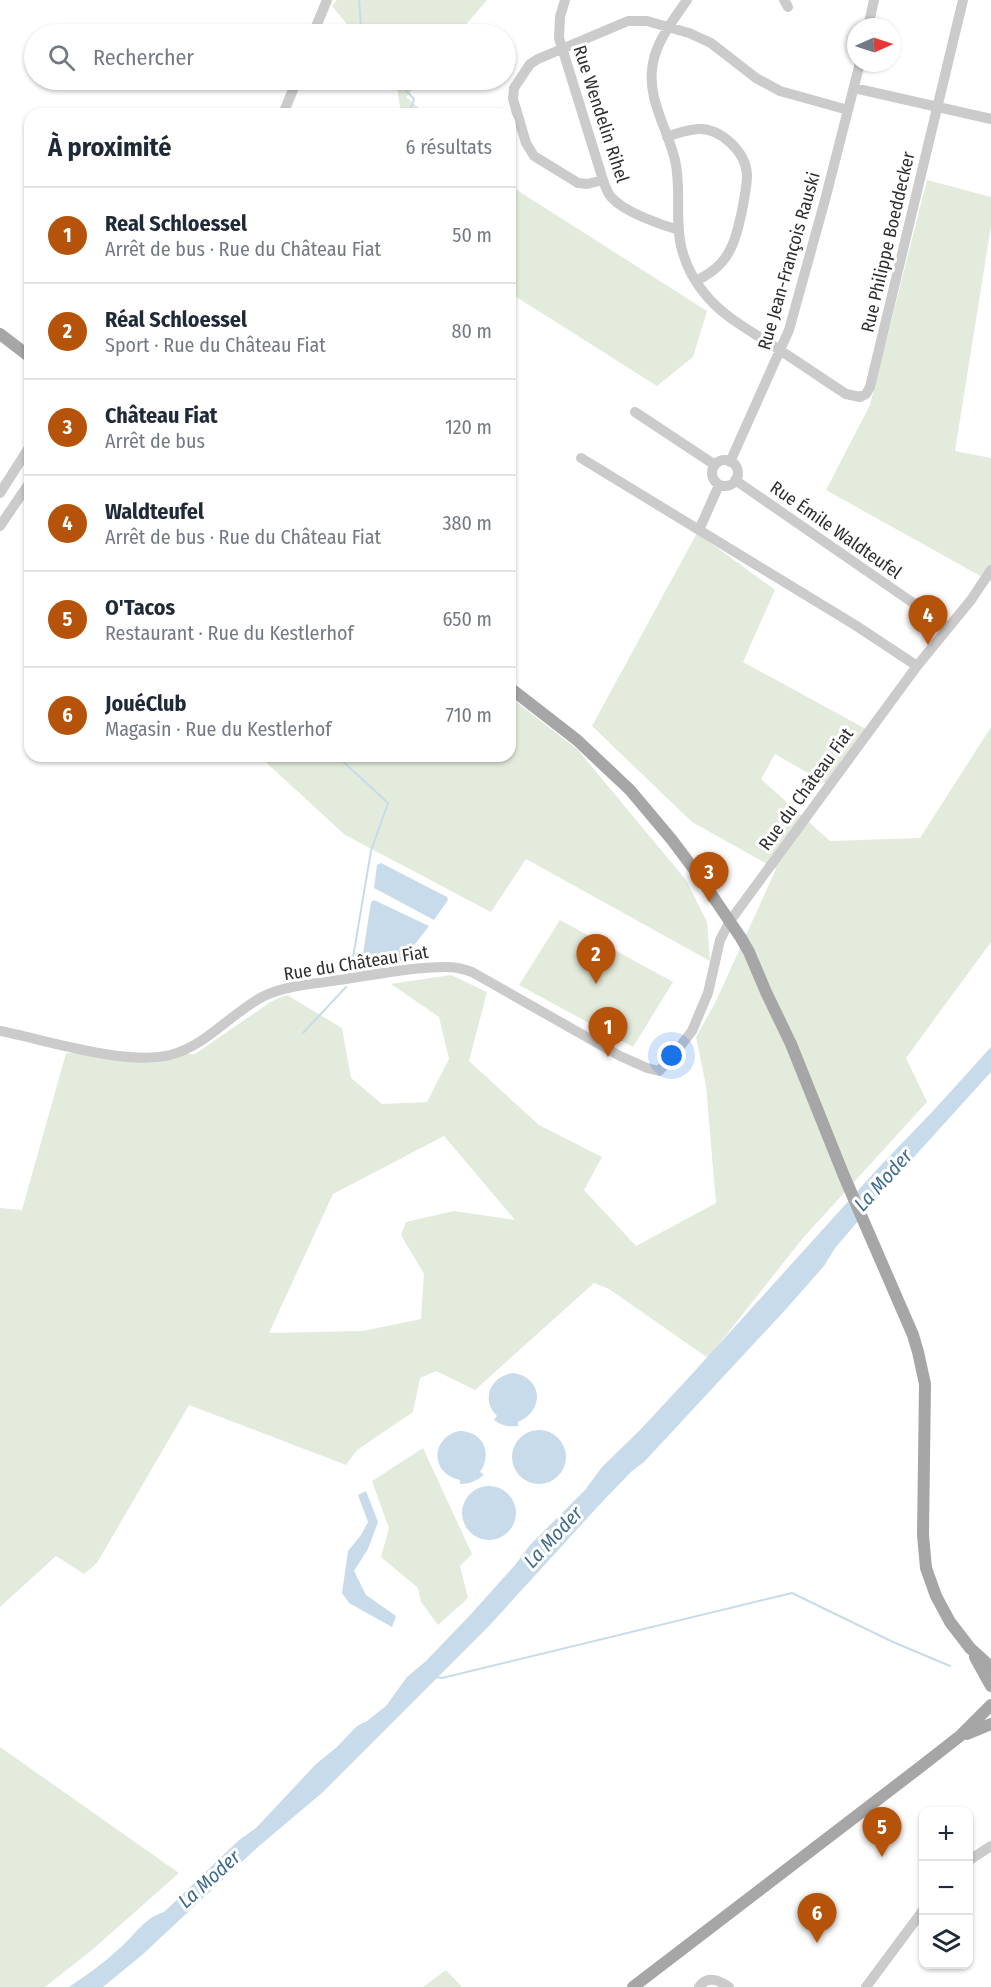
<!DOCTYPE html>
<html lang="fr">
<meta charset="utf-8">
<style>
body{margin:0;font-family:"Fira Sans Condensed",sans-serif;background:#f6f6f7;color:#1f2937}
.controls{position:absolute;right:18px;bottom:18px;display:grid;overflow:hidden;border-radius:12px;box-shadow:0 2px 4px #0004}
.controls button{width:54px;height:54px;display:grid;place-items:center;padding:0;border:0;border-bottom:2px solid #e0e1e3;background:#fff;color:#1f2937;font:30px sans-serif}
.compass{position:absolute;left:847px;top:18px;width:54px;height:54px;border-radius:50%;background:#fff;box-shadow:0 2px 4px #0004;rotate:87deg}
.you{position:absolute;left:672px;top:1056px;width:21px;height:21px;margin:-15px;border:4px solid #fff;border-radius:50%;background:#1a73e8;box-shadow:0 0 0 9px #1a73e833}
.badge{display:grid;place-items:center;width:39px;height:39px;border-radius:50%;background:#b45309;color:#fff;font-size:20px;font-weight:700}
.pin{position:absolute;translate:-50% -50px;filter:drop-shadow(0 2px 3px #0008)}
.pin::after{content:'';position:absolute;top:32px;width:21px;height:18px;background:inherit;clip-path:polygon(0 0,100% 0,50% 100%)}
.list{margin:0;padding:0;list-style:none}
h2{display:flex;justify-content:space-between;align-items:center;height:78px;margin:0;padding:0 24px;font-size:26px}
h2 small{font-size:20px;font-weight:400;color:#747a83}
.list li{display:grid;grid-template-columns:39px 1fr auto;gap:18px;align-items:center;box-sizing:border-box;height:96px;padding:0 24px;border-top:2px solid #e0e1e3}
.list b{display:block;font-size:22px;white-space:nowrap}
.list p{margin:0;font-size:20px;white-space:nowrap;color:#747a83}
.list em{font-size:20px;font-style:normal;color:#747a83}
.icon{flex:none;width:33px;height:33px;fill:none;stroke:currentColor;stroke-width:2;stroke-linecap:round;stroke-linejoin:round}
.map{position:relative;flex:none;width:991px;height:1987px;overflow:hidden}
.search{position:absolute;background:#fff;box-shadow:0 2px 4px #0004;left:24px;top:24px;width:492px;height:66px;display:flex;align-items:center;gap:15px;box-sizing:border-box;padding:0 21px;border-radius:33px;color:#747a83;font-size:22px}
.panel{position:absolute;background:#fff;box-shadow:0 2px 4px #0004;left:24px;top:108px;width:492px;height:654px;border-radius:18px}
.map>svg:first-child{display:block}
.green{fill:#e3ebdc;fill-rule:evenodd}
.water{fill:#c8dbea}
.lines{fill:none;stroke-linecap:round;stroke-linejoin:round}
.stream{stroke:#c8dbea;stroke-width:2}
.minor{stroke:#cbcbcb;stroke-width:10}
.major{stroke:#a6a6a6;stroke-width:12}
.labels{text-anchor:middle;stroke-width:6;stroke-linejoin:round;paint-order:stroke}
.street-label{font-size:18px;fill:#2e2e2e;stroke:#fff}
.water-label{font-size:20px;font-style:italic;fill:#3e6b8d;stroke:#fff}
</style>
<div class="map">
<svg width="991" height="1987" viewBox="0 0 991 1987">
<rect width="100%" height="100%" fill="#fff"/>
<path class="green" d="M 337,0 L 487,0 L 458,34 L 355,34 L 332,6 Z
M 391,80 L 420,80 L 406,97 L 426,114 L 401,114 L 397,87 Z
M 927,180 L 991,197 L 991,226 L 955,451 L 991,458 L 991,582 L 826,490 L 870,405 Z
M 510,184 L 520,192 L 707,311 L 693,357 L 657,386 L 510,293 Z
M 697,533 L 775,590 L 743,662 L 866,729 L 825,783 L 775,754 L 761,779 L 830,841 L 920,838 L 991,727 L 991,942 L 906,1058 L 927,1102 L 803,1238 L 708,1358 L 609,1289 L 594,1283 L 475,1390 L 436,1371 L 420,1378 L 413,1412 L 357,1450 L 346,1465 L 189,1405 L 97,1563 L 84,1574 L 56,1556 L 0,1607 L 0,1208 L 22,1210 L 66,1053 L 195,1054 L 272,1001 L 287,995 L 342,1028 L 351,1078 L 382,1104 L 427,1102 L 449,1059 L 439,1017 L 391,984 L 451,975 L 487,992 L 469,1061 L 539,1125 L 602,1157 L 584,1190 L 636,1246 L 716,1203 L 706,1086 L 696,1037 L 716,1001 L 776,869 L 692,822 L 592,726 ZM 444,1136 L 515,1220 L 454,1211 L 406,1222 L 401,1235 L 424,1274 L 421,1319 L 363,1331 L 269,1333 L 333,1194 Z
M 510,697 L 578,750 L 686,880 L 707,922 L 710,961 L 526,859 L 491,912 L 345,835 L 259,756 L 510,756 Z
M 560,920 L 673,982 L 633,1047 L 519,985 Z
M 423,1448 L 472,1554 L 460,1566 L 468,1598 L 438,1625 L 421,1602 L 418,1588 L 381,1557 L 389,1528 L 372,1481 Z
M 0,1747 L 179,1873 L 92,1950 L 45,1987 L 0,1987 Z
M 446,1970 L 462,1987 L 423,1987 Z"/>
<path class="water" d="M 381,863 L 447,897 L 448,900 L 434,920 L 374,888 L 377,865 Z
M 374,900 L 429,926 L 405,957 L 396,965 L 360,973 L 371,902 Z
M 991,1047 L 991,1072 L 904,1168 L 835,1248 L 824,1266 L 787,1308 L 644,1462 L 632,1471 L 602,1502 L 488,1627 L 323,1792 L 258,1847 L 142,1955 L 103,1987 L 69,1987 C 87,1975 105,1962 121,1947 C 136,1934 144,1918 164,1912 L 239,1840 L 256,1828 L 316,1764 L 337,1747 L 357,1726 L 367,1721 L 386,1706 L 407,1677 L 426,1661 L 472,1613 L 515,1565 L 530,1545 L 585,1490 L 602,1467 L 641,1429 L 692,1374 L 882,1164 L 933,1111 Z
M 513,1373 C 543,1377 545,1411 518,1422 L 518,1426 C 509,1427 502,1426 494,1420 L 497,1416 C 480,1399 491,1376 513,1373 Z
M512 1457a27 27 0 1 1 54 0a27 27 0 1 1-54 0Z
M 459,1431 C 483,1431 493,1453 480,1472 L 484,1475 C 476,1481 470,1484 460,1484 L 460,1480 C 430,1474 430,1438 459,1431 Z
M462 1513a27 27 0 1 1 54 0a27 27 0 1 1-54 0Z
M 366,1491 L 378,1522 L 368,1549 L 354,1571 L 366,1595 L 396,1616 L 392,1627 L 349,1603 L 342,1593 L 348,1551 L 361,1535 L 368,1522 L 358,1495 Z"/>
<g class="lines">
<path class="stream" d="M 359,0 L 361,26 L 366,34
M 396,80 L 414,99 L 409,114
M 337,756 L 388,803 L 371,851 L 350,975
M 303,1033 L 346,987
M 436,1677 L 442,1678 L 792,1593 L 893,1642 L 950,1666"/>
<path class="minor" d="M 565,0 L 560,17 L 559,38 L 603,180 C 605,186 607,192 611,197 C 624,212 661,225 679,230
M 687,0 C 674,19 657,40 653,63 C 646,98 667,127 675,160 C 682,189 674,221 682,250 C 686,265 695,282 705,294 C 725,319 755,333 781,351 C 803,365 824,380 846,394 L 860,397 L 866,394 L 870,387 L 963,0
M 784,0 L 788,7
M 868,27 L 874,0
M 313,34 L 327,0
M 854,88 L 991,119
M 283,114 L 297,80
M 667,137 C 677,133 687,130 698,129 C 721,128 746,152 747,175 C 747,187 744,199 742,211 C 738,229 734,248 722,262 C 715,270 706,276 696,281
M 603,180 L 587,184 L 578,183 L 534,156 L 526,143 L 513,99 L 514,88 L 530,64 L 538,59 L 628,21 L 647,21 L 689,33 L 711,43 L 756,78 L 780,91 L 848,110
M 635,412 L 715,465
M 581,458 L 855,625 L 917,666
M712 473a13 13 0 1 1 26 0a13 13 0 1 1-26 0Z
M 730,462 L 789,330 L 825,200 L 860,63
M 735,480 L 948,627
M 0,493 L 30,446
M 0,526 L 30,482
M 699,530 L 719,485
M 0,1031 C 46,1040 126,1066 170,1055 C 206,1046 230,1014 262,997 C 285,985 320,983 346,979 C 379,974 412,967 446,967 C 455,967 464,969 472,972 L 620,1056 L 647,1068 L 659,1071 L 671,1058 L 692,1031 L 708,993 L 720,940 L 730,921 L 917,666 L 971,600 L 991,570
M 968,1861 L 991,1846
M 699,1987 C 707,1975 719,1980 729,1987
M 866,1987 L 924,1909"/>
<path class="major" d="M 0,334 L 30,357
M 510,688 L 577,740 L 630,790 L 672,840 L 699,876 L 741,938 L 749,952 L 766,992 L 791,1044 L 844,1176 L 913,1335 L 918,1352 L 925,1384 L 923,1535 L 926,1568 L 936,1596 L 950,1622 L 970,1648 L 991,1667
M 975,1657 L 991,1686
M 967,1734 L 991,1724
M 633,1987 L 919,1768 L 960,1736 L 991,1705"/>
</g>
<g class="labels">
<g class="street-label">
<text transform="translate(601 114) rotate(72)" y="6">Rue Wendelin Rihel</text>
<text transform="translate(888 242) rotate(-77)" y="6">Rue Philippe Boeddecker</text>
<text transform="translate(789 261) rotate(-74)" y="6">Rue Jean-François Rauski</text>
<text transform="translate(836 530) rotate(35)" y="6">Rue Émile Waldteufel</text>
<text transform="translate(806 789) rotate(-54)" y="6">Rue du Château Fiat</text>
<text transform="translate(356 963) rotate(-9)" y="6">Rue du Château Fiat</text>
</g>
<g class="water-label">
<text transform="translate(883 1180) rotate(-48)" y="7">La Moder</text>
<text transform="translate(553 1537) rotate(-47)" y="7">La Moder</text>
<text transform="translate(209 1879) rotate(-42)" y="7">La Moder</text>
</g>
</g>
</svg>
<div class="controls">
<button>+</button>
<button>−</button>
<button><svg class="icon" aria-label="layers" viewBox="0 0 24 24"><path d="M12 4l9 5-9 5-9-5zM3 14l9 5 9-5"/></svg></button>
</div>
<svg class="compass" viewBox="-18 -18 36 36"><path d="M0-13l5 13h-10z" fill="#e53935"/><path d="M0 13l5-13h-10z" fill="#747a83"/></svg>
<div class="you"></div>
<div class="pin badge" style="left:608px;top:1057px">1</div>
<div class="pin badge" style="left:596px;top:984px">2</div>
<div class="pin badge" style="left:709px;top:902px">3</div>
<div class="pin badge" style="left:928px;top:645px">4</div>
<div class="pin badge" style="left:882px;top:1857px">5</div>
<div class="pin badge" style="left:817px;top:1943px">6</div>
<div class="search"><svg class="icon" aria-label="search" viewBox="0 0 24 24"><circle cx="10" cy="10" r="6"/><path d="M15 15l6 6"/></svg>Rechercher</div>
<section class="panel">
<h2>À proximité<small>6 résultats</small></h2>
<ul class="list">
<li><span class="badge">1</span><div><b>Real Schloessel</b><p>Arrêt de bus · Rue du Château Fiat</p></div><em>50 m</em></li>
<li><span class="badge">2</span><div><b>Réal Schloessel</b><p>Sport · Rue du Château Fiat</p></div><em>80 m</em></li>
<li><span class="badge">3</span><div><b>Château Fiat</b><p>Arrêt de bus</p></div><em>120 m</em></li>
<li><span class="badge">4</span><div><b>Waldteufel</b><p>Arrêt de bus · Rue du Château Fiat</p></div><em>380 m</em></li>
<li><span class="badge">5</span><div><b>O'Tacos</b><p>Restaurant · Rue du Kestlerhof</p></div><em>650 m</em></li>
<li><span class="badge">6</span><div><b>JouéClub</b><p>Magasin · Rue du Kestlerhof</p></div><em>710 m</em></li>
</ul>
</section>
</div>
